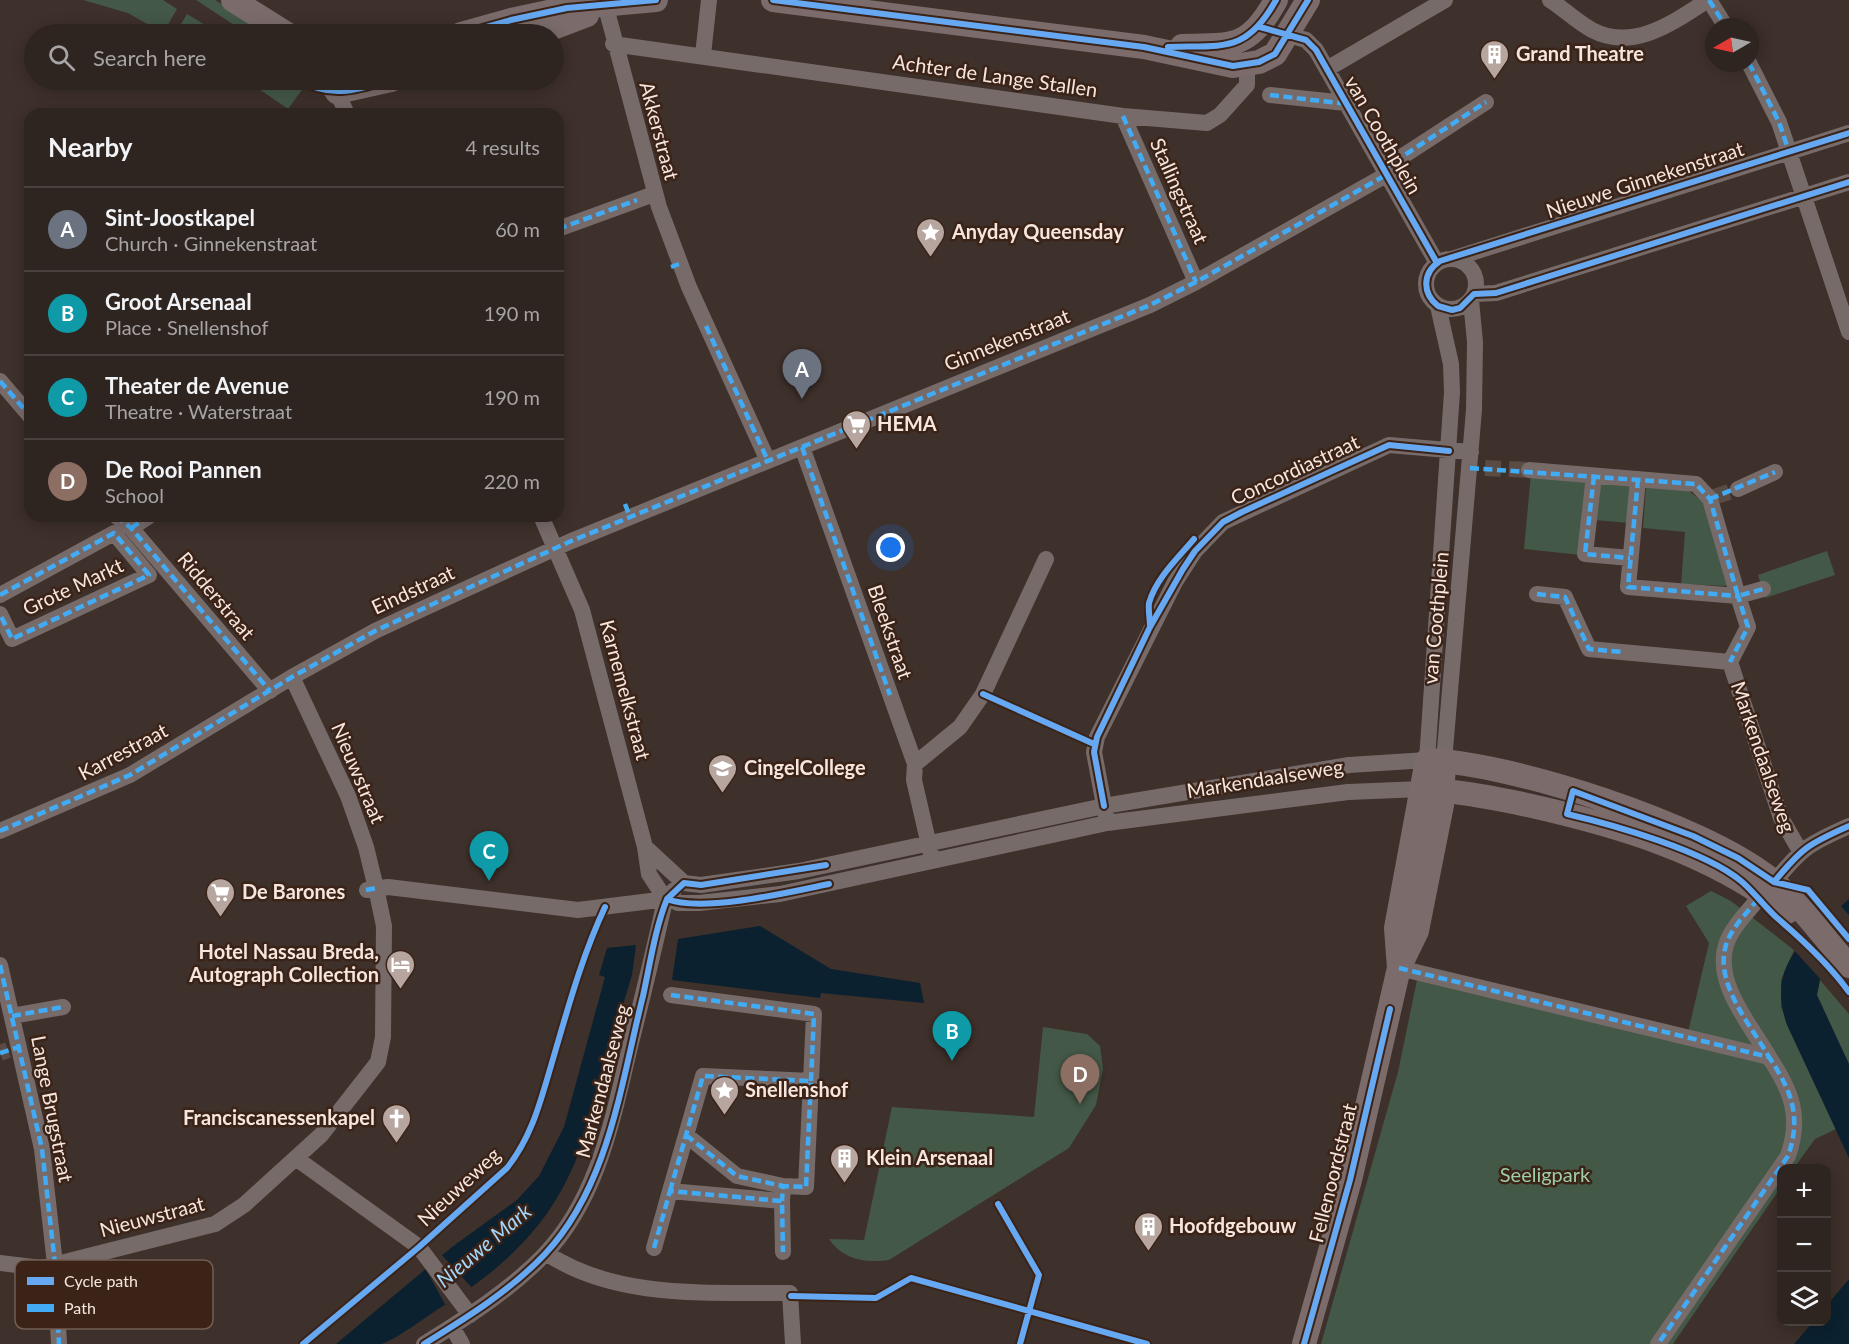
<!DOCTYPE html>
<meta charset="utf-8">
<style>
body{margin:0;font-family:Lato,sans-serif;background:#3a302d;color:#f1f3f6}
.controls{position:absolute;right:18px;bottom:18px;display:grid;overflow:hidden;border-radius:12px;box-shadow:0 3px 15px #0003}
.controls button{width:54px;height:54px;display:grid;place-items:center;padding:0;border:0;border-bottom:2px solid #49413e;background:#2e2420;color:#f1f3f6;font:30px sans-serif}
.compass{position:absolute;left:1705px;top:18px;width:54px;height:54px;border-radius:50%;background:#2e2420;box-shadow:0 3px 15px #0003;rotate:261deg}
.you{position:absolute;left:891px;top:548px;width:21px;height:21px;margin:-15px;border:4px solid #fff;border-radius:50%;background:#1a73e8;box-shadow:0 0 0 9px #1a73e833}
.badge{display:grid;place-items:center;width:39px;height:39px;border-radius:50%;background:#db2777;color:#fff;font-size:20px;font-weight:700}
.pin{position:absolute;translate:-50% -50px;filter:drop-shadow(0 2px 3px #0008)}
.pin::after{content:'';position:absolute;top:32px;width:21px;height:18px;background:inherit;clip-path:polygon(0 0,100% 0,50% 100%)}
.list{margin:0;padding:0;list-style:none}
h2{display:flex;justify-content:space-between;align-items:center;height:78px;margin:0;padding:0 24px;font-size:26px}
h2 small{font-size:20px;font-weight:400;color:#a7a4a5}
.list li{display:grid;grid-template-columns:39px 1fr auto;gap:18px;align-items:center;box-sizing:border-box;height:84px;padding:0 24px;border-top:2px solid #49413e}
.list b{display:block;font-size:22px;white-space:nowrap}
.list p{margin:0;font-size:20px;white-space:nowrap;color:#a7a4a5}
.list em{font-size:20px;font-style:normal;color:#a7a4a5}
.icon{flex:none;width:33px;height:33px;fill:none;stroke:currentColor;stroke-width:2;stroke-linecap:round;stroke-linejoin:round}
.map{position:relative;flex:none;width:1849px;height:1344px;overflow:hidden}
.search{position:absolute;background:#2e2420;box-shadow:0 3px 15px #0003;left:24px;top:24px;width:540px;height:66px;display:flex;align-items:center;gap:15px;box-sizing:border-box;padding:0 21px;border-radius:33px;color:#a7a4a5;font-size:22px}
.panel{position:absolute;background:#2e2420;box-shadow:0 3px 15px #0003;left:24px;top:108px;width:540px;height:414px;border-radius:18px}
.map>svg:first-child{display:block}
.green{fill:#445847}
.water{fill:#0b212f}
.pier{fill:#3e302a}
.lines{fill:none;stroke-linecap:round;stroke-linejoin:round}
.street-tunnel{stroke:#5a4b45;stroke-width:16;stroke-dasharray:16 8;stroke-linecap:butt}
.street{stroke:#776b6a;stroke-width:16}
.secondary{stroke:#7b6c6b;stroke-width:24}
.quiet{stroke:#42abf6;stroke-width:4.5;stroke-dasharray:9 4.5;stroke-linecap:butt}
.cycleway-casing{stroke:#3b2318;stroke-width:10}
.cycleway{stroke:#66a8f1;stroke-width:6}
.labels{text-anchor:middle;stroke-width:5;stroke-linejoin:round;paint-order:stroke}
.poi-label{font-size:20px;font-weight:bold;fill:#f6e6de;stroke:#3b2318;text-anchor:start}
.street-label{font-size:20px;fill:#f6e6de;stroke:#3b2318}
.park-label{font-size:20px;fill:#9dcea8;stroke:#3b2318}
.water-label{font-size:21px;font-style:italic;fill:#a4d7fc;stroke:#3b2318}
.key{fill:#3b2318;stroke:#735e53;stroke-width:1.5}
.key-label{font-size:16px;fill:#f6e6de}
</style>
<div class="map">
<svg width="1849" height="1344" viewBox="0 0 1849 1344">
<rect width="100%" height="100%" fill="#3e302a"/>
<path class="green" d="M 83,0 L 163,0 L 177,9 L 163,33 L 128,13 Z
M 196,0 L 215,0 L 272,34 L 248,34 Z
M 187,14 L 220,34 L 175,34 Z
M 246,80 L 294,80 L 304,87 L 288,109 Z
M 1531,474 L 1588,480 L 1581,555 L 1524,549 Z
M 1598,481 L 1631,484 L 1629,523 L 1595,520 Z
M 1646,486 L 1686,489 L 1703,502 L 1728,586 L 1681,584 L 1685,532 L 1643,528 Z
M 1827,551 L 1835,575 L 1765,598 L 1758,575 Z
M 1711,891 L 1731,901 L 1794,950 L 1781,980 L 1781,1007 L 1836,1129 L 1815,1139 L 1794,1168 L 1782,1168 L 1781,1187 L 1673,1344 L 1321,1344 L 1398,1072 L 1417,980 L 1688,1032 L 1709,943 L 1686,906 Z
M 1820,980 L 1849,1014 L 1849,1064 L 1819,1003 L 1817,995 Z
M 1043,1027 L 1087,1034 L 1100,1046 L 1103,1069 L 1096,1105 L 1069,1148 L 889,1260 C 866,1263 843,1260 829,1239 L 864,1240 L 892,1107 L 1034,1117 Z"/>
<path class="water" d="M 1849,899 L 1849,953 L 1820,979 L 1817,995 L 1849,1064 L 1849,1158 L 1787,1025 C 1765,962 1808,937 1849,899 Z
M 760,926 L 831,969 L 920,983 L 924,1003 L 821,993 L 820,998 L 672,980 L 678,939 Z
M 636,945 L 632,975 L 622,1008 L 619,1008 C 585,1148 574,1225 443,1306 C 430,1314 394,1341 381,1344 C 368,1344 350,1344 336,1344 L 452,1247 L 517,1200 L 539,1176 L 564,1127 L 605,977 L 599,975 L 607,948 Z
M 1849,1279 L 1849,1344 L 1794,1344 L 1813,1322 L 1826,1322 L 1827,1305 Z"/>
<path class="pier" d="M 1839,904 L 1849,915 L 1849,957 L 1823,982 L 1792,948 Z
M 440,1253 L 473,1289 L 446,1306 L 424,1266 Z"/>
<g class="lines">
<path class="street-tunnel" d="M 1485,468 L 1529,470
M 1714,497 L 1738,489
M 0,1053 L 8,1050"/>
<path class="street" d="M 604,0 L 659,207 L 689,287 L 768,461
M 1550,0 C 1564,9 1577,22 1592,30 C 1633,52 1674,22 1708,0
M 1709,0 L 1726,27
M 1289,35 L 1306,40 L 1316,50 L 1437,263
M 613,44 L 1123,116 L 1207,123 L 1220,115 L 1247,85 L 1247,65
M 703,55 L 709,0
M 1749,63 L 1779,122 L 1849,332
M 1327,69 L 1445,0
M 337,92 L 347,114
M 1270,95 L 1346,103
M 1123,116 L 1196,282
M 1383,169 L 1486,102
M 558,229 L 654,194
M1426 284a25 25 0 1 1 50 0a25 25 0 1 1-50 0Z
M 1452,259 L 1849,133
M 1474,294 L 1496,293 L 1849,182
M 0,381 L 30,416
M 802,447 L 915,764 L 914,780 L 931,854
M 1529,470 L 1696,484 L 1710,499 L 1738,596 L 1763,589
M 1594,476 L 1585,554 L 1630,558
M 1638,479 L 1628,587 L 1738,596 L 1748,627 L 1730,662
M 1738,489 L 1775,472
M 116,516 L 131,528 L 270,691
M 541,516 L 582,610 L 645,847 L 649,874 L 662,894 L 678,903 L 699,903 L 780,894 L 1107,823 L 1348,792 L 1422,789
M 131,528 L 149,516
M 1537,594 L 1565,597 L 1589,649 L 1730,662 L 1781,818 L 1800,851
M 0,595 L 114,533 L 149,575 L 12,639 L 0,614
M 1444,761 L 1474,410 L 1475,342 L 1471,300
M 915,764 L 960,727 L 983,694 L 1046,559
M 1106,816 L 1094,752 L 1097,737 L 1175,582 L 1195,551 L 1223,522 L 1389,445 L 1471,452
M 0,831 L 130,775 L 292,677 L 375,631 L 433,604 L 569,542 L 1150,305 L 1196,282 L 1386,175
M 645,847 L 684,883 L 701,885 L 799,871 L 1104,806 L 1349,765 L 1427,760 L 1452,392 L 1451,364 L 1438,306
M 1774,882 C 1802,848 1808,844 1849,826
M 367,890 L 388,887 L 578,910 L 667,899
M 1758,899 C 1747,913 1731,928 1726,945 C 1714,984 1751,1025 1769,1057
M 0,965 L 42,1149 L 55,1264 L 59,1344
M 1399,968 L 1769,1057 C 1791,1090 1802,1116 1788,1156 L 1658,1344
M 671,995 L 814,1014 L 811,1081
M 12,1016 L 63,1007
M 686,1135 L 737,1176 L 783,1186
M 297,1159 L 419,1247 L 470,1315
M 670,1191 L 703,1076 L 811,1081 L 806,1187 L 783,1186 L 782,1201
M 654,1248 L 670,1191 L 782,1201 L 783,1252
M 546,1253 C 616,1300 710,1292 790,1293 L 793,1344
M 0,1263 L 41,1268 L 215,1224 L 244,1205 L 321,1135 L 378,1062 L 383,1037 L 384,926 L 376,888 L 366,847 L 348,796 L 292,677
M 452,1327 L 462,1344
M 424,1344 C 466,1318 509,1291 544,1255 C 597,1200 612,1122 629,1051 C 641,1003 653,954 664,905 L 674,890"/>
<path class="secondary" d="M 233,0 L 287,34
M 773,0 L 1144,47 L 1233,66 L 1259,62 L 1275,54 L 1308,0
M 461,34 L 511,20 L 567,8 L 656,0
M 537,34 L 587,15
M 1182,46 C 1233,45 1249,49 1276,0
M 329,80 L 337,92 L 391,80
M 1427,790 C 1458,791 1488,797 1518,803 C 1614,824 1709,851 1787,912
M 1399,968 L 1396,928 L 1427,760 C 1513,763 1702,825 1769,878 C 1801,904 1822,936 1849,966
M 1304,1344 L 1350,1180 L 1399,968 L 1417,931 L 1442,805 L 1444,761"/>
<path class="quiet" d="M 1709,0 L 1726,27
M 1749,63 L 1779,122 L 1789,152
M 1270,95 L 1347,104
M 1123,116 L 1196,282
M 1383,169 L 1486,102
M 558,229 L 637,200
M 671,267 L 679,264
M 706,326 L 768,461
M 0,381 L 30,416
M 802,447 L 890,695
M 1470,468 L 1696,484 L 1710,499 L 1738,596 L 1763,589
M 1594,476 L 1585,554 L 1630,558
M 1638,479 L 1628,587 L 1738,596 L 1748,627 L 1730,662
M 1710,499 L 1775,472
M 625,504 L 630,517
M 116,516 L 131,528 L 270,691
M 131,528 L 149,516
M 1537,594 L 1565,597 L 1589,649 L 1622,652
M 0,595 L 114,533 L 149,575 L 12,639 L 0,614
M 0,831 L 130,775 L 292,677 L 375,631 L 433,604 L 569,542 L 1150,305 L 1196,282 L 1386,175
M 366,890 L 376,888
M 1758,899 C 1747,913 1731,928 1726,945 C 1714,984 1751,1025 1769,1057
M 0,965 L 42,1149 L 55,1264 L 59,1344
M 1399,968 L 1769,1057 C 1791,1090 1802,1116 1788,1156 L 1658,1344
M 671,995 L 814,1014 L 811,1081
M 12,1016 L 63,1007
M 0,1053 L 19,1047
M 686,1135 L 737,1176 L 783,1186
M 670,1191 L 703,1076 L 811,1081 L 806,1187 L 783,1186 L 782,1201
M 654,1248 L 670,1191 L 782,1201 L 783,1252"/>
<defs>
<path id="cycleway" d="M 773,0 L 1144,47 L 1233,66 L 1259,62 L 1275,54 L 1308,0
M 1260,27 L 1306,40 L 1316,50 L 1437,263
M 461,34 L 511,20 L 567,8 L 656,0
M 1168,47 C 1223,45 1246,54 1276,0
M 299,80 C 331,99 357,90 391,80
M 1849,133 L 1440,261 C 1422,273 1422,293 1438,306 L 1452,310 L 1460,308 L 1474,294 L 1496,293 L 1849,182
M 1150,627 C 1150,619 1148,610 1149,603 C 1156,578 1178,558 1194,539
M 983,694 L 1094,744
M 1104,806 L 1094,752 L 1097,737 L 1150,627 L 1183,569 L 1195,551 L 1223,522 L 1242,512 L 1389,445 L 1449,451
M 1774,882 C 1802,848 1808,844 1849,826
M 667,899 C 702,913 790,892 829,884
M 1849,939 L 1808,890 L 1774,882 L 1738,858 L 1693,836 L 1573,791 L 1567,814 C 1614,825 1705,851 1741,881 C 1754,892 1764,906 1776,917 C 1803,940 1829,964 1849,992
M 998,1204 L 1039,1275 L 1020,1344
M 791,1296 L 876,1298 L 911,1278 L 1147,1344
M 303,1344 L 419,1247 L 507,1168 C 533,1135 541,1099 553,1059 C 568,1008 582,956 605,907
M 424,1344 C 466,1318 510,1291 545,1254 C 609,1186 621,1083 643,996 C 650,964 655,929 667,899 L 684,883 L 701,885 L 826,865
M 1304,1344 L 1350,1180 L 1390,1009"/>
</defs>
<use href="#cycleway" class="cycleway-casing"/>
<use href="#cycleway" class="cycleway"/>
</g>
<defs>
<symbol id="building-pin" viewBox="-11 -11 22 30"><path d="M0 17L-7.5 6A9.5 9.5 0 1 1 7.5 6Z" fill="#b6a69f" stroke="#3b2318"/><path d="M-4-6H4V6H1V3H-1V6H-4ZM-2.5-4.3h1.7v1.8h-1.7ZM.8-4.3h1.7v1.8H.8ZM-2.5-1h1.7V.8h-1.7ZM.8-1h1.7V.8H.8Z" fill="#fff"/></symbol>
<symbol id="sight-pin" viewBox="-11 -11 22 30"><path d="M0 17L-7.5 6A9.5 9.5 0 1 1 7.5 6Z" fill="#b6a69f" stroke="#3b2318"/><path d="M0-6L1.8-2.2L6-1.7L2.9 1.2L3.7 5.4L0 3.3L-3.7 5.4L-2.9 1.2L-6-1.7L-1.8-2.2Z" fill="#fff"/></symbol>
<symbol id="supermarket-pin" viewBox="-11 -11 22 30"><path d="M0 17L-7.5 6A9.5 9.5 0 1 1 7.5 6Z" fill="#b6a69f" stroke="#3b2318"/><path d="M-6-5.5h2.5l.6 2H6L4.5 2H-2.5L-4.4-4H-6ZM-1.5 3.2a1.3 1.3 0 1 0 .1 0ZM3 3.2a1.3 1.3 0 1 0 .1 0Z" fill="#fff"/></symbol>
<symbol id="school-pin" viewBox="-11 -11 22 30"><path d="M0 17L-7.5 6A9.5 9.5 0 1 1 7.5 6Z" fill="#b6a69f" stroke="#3b2318"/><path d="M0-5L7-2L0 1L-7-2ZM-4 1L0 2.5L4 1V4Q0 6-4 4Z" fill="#fff"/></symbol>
<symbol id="hotel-pin" viewBox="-11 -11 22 30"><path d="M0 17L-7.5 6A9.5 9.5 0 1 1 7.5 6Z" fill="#b6a69f" stroke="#3b2318"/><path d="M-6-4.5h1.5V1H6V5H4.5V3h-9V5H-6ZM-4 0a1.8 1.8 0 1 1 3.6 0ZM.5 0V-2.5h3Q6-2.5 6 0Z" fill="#fff"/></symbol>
<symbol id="church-pin" viewBox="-11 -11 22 30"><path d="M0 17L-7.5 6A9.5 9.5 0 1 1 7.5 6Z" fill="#b6a69f" stroke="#3b2318"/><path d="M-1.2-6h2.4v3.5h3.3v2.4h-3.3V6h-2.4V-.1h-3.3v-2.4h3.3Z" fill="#fff"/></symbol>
</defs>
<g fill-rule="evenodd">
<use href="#building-pin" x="1478" y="38" width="33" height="45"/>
<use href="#sight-pin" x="914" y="216" width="33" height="45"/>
<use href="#supermarket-pin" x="840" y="408" width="33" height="45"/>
<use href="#school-pin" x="706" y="752" width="33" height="45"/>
<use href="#supermarket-pin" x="204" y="876" width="33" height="45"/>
<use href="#hotel-pin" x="384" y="948" width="33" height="45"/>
<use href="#sight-pin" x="708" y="1074" width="33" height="45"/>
<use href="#church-pin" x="380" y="1102" width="33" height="45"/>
<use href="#building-pin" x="828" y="1142" width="33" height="45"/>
<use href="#building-pin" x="1132" y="1210" width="33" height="45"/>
</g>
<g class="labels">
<g class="poi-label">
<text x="1516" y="61">Grand Theatre</text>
<text x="952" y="239">Anyday Queensday</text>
<text x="877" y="431">HEMA</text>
<text x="744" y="775">CingelCollege</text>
<text x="242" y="899">De Barones</text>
<text x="379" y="959" text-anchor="end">Hotel Nassau Breda,<tspan x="379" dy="23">Autograph Collection</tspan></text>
<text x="745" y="1097">Snellenshof</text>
<text x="375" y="1125" text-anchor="end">Franciscanessenkapel</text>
<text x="866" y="1165">Klein Arsenaal</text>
<text x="1169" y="1233">Hoofdgebouw</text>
</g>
<g class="street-label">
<text transform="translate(995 76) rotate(8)" y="7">Achter de Lange Stallen</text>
<text transform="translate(659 131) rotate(75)" y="7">Akkerstraat</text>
<text transform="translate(1383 135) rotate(60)" y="7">van Coothplein</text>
<text transform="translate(1645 180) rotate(-18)" y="7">Nieuwe Ginnekenstraat</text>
<text transform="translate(1179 191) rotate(66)" y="7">Stallingstraat</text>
<text transform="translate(1007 340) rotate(-22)" y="7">Ginnekenstraat</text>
<text transform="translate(1295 470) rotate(-25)" y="7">Concordiastraat</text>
<text transform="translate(73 587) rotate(-25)" y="7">Grote Markt</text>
<text transform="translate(413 590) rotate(-25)" y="7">Eindstraat</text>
<text transform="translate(216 596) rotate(50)" y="7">Ridderstraat</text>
<text transform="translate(1436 618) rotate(-85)" y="7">van Coothplein</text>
<text transform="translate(890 632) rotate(71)" y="7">Bleekstraat</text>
<text transform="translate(625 690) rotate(75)" y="7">Karnemelkstraat</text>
<text transform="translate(123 752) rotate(-28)" y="7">Karrestraat</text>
<text transform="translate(1763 757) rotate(71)" y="7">Markendaalseweg</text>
<text transform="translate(358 773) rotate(67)" y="7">Nieuwstraat</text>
<text transform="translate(1265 779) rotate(-9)" y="7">Markendaalseweg</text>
<text transform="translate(603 1081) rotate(-75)" y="7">Markendaalseweg</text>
<text transform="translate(52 1109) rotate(79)" y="7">Lange Brugstraat</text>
<text transform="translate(1333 1173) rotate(-76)" y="7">Fellenoordstraat</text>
<text transform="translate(459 1187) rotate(-43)" y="7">Nieuweweg</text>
<text transform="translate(152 1217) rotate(-15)" y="7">Nieuwstraat</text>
</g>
<g class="park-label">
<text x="1545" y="1182">Seeligpark</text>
</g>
<g class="water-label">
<text transform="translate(484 1246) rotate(-40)" y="7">Nieuwe Mark</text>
</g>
</g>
<rect x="15" y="1260" width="198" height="69" rx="9" class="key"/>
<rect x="27" y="1277" width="27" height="8" fill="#66a8f1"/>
<rect x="27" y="1304" width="27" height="8" fill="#42abf6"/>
<g class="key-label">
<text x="64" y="1287">Cycle path</text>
<text x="64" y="1314">Path</text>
</g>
</svg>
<div class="controls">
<button>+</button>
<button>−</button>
<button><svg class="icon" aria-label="layers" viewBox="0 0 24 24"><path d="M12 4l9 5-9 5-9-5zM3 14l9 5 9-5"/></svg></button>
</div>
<svg class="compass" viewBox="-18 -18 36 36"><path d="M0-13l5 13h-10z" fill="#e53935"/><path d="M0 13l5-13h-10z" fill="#a7a4a5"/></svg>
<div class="you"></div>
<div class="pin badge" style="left:802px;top:399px;background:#6b7280">A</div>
<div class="pin badge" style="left:952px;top:1061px;background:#0f9aa8">B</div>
<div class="pin badge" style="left:489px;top:881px;background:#0f9aa8">C</div>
<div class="pin badge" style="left:1080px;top:1104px;background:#8d6e63">D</div>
<div class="search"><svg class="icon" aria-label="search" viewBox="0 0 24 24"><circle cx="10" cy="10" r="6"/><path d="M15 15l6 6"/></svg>Search here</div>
<section class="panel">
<h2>Nearby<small>4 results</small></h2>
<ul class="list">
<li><span class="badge" style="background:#6b7280">A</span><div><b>Sint-Joostkapel</b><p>Church · Ginnekenstraat</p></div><em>60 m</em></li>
<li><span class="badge" style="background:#0f9aa8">B</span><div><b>Groot Arsenaal</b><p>Place · Snellenshof</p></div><em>190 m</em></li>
<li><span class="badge" style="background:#0f9aa8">C</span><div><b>Theater de Avenue</b><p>Theatre · Waterstraat</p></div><em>190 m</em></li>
<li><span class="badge" style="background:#8d6e63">D</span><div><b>De Rooi Pannen</b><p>School</p></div><em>220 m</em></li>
</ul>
</section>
</div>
